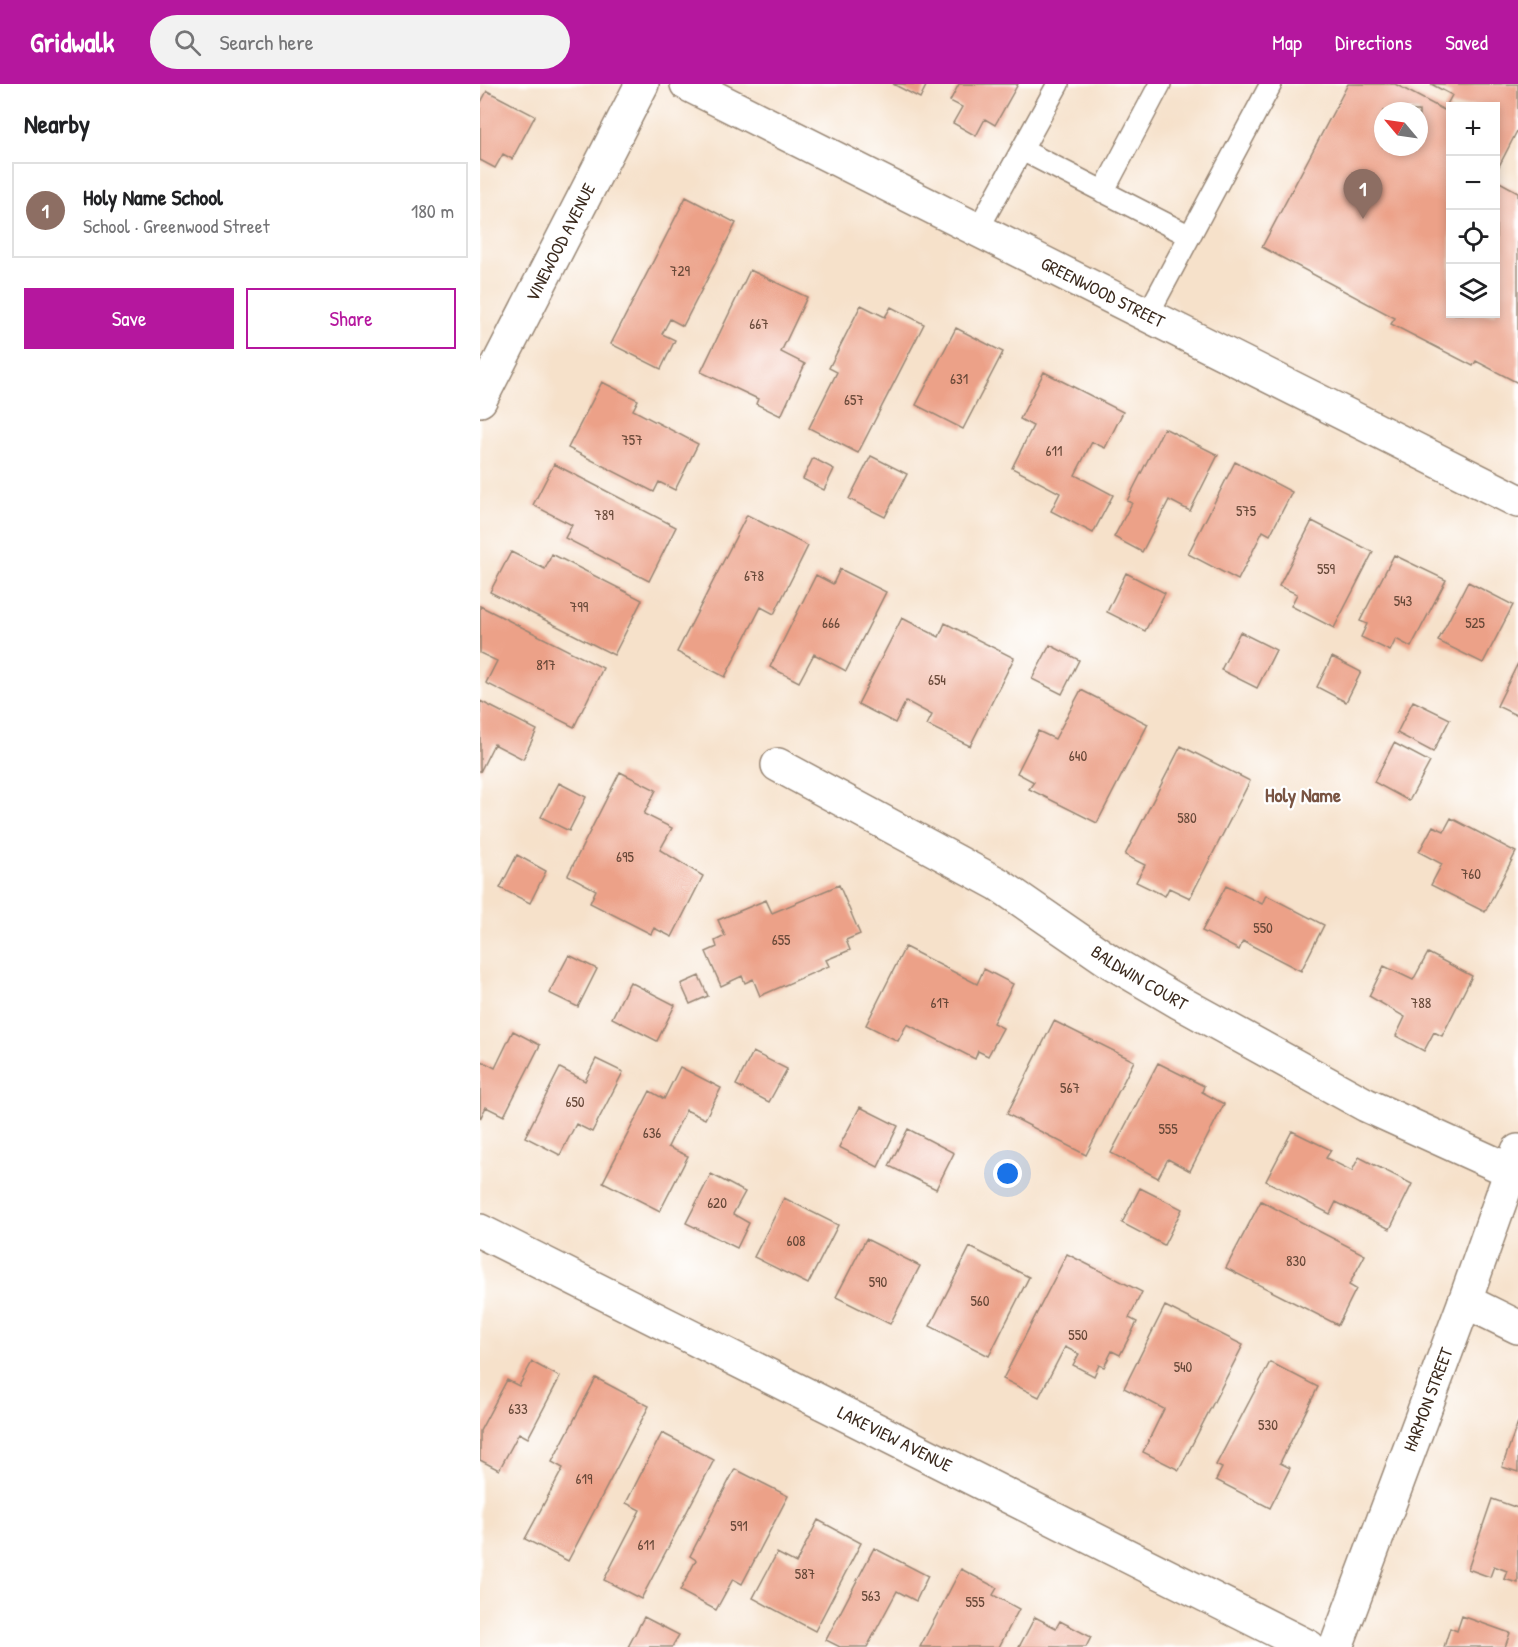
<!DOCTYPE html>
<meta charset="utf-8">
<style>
body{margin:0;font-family:"Patrick Hand",sans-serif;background:#f2f2f2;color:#202124}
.controls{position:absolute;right:18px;top:18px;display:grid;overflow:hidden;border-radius:0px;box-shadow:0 3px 9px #0003}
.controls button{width:54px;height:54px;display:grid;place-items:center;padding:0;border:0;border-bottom:2px solid #e0e0e0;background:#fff;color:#202124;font:30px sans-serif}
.compass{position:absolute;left:894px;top:18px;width:54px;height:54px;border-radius:50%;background:#fff;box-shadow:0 3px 9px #0003;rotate:299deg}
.you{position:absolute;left:528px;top:1090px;width:21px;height:21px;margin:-15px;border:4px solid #fff;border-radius:50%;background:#1a73e8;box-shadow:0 0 0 9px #1a73e833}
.badge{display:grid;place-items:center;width:39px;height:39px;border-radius:50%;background:#b5179e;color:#fff;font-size:20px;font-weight:700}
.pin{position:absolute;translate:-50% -50px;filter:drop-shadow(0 2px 3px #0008)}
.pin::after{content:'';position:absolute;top:32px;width:21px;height:18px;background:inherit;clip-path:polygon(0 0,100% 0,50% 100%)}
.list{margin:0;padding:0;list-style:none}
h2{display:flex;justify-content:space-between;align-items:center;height:78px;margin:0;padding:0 24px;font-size:26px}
h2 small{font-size:20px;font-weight:400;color:#757577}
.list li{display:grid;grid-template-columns:39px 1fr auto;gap:18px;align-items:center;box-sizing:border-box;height:96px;margin:0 12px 12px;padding:0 12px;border:2px solid #e0e0e0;border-radius:0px}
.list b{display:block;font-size:22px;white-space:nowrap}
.list p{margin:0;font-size:20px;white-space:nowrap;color:#757577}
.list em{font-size:20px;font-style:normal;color:#757577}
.actions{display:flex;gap:12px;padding:18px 24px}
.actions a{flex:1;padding:14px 0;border:2px solid #b5179e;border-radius:0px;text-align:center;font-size:21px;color:#b5179e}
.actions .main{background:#b5179e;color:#fff}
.icon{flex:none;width:33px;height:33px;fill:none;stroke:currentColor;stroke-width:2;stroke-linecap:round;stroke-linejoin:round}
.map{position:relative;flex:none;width:1038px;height:1563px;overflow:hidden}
header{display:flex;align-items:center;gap:36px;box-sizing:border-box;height:84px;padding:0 30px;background:#b5179e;color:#fff}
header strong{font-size:28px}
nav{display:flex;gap:33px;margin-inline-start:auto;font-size:21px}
.search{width:420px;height:54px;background:#f2f2f2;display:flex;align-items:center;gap:15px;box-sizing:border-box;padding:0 21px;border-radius:33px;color:#757577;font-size:22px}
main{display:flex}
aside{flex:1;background:#fff}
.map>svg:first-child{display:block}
.building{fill:#eca188;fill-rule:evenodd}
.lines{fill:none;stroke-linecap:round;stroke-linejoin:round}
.service-casing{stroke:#988674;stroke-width:24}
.minor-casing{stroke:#988674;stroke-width:36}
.service{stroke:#fff;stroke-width:21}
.minor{stroke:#fff;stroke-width:33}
.labels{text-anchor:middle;stroke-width:4.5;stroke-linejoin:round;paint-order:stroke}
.number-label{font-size:15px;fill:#674838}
.street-label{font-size:18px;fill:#3b2a1e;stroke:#fff}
.neighbourhood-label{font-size:20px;font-weight:bold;fill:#795443;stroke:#fff}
</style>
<header>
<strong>Gridwalk</strong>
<div class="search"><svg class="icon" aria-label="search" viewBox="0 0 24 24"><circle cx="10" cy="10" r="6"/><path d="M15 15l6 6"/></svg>Search here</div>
<nav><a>Map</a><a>Directions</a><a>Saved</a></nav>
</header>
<main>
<aside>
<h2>Nearby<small></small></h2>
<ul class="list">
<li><span class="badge" style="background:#8d6e63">1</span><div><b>Holy Name School</b><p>School · Greenwood Street</p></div><em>180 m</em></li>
</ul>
<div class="actions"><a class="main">Save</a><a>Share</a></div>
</aside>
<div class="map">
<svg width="1038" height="1563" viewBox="0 0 1038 1563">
<rect width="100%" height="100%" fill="#fff"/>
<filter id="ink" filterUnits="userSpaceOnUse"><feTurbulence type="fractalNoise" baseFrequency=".0167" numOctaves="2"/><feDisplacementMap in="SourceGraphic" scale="12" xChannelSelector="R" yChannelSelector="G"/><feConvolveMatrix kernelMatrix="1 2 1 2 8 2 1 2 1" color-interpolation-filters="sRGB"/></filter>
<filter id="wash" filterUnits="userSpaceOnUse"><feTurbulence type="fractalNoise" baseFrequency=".008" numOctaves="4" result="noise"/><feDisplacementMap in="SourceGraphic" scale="24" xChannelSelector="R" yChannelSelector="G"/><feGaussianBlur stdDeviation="1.35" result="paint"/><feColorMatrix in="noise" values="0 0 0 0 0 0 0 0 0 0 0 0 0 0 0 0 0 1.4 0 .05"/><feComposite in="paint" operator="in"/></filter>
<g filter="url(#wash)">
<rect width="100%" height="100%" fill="#f6e1ca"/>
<g id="blocks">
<path class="building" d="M 413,0 L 447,0 L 440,14 Z
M 479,0 L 538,0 L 515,41 L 505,35 L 496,52 L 473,39 L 482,23 L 470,17 Z
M 868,0 L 915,0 L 964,26 L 972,11 L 951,0 L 1038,0 L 1038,45 L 1016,88 L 1016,22 L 970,22 L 970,230 L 1016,230 L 1016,96 L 1038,108 L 1038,299 L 996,277 L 993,282 L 911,240 L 915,234 L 782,163 ZM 903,27 L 939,27 L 939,63 L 903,63 Z
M 7,7 L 55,32 L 32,75 L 23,70 L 15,84 L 0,76 L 0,20 Z
M 206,113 L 256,139 L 203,242 L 190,235 L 182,250 L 195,256 L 181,285 L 131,260 Z
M 270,186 L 327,213 L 301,268 L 325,280 L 301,332 L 276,320 L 278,315 L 221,288 Z
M 381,221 L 405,233 L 411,223 L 444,240 L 378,369 L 329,344 L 357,288 L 349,284 Z
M 476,244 L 523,268 L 483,345 L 436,321 Z
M 564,288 L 643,328 L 625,364 L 612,358 L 595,391 L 633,411 L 613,449 L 571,427 L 580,409 L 532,384 L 553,342 L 540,335 Z
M 122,298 L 158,316 L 153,326 L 218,360 L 195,406 L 179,398 L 174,408 L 88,364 Z
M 684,344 L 738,371 L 710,427 L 689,416 L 662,468 L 634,453 L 652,419 L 647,417 Z
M 391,372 L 427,390 L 405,433 L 369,415 Z
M 333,374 L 354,385 L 344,406 L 323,395 Z
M 755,378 L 812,408 L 790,451 L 783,447 L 758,496 L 708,470 Z
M 74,380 L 196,443 L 169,497 L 85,454 L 92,441 L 53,421 Z
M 267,431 L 328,462 L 294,530 L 281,523 L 245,593 L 197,568 Z
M 832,437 L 893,468 L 854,544 L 811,522 L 817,510 L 799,502 Z
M 31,468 L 65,485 L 72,470 L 162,516 L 134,571 L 10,508 Z
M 914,471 L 966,496 L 931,563 L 916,555 L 910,567 L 881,553 L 887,540 L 880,537 Z
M 360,485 L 406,508 L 366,587 L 334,570 L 319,598 L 290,583 L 336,491 L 353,500 Z
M 646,489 L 685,509 L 665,547 L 627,528 Z
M 988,498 L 1033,521 L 1003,579 L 958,557 Z
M 0,522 L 123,584 L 94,643 L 6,599 L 17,577 L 0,569 Z
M 422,534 L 459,553 L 465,539 L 534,574 L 490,662 L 447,641 L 452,631 L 426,617 L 415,639 L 378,620 Z
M 760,548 L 796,566 L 777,604 L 741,586 Z
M 570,561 L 599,576 L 582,610 L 552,595 Z
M 852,573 L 881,588 L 866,618 L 837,603 Z
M 1038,579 L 1038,632 L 1017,622 Z
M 601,606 L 668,640 L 617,739 L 549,705 L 554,698 L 537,689 L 558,647 L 575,655 Z
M 0,617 L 57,646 L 43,675 L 14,660 L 0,688 Z
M 933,617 L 970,635 L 953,668 L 917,649 Z
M 914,659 L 950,678 L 929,717 L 894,698 Z
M 701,662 L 770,697 L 710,814 L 689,804 L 685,812 L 656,798 L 665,781 L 645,771 Z
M 140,688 L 176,706 L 164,730 L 192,744 L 180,766 L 223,792 L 192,853 L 174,844 L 171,850 L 110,819 L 116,806 L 88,791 Z
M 79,699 L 106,713 L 89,747 L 61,733 Z
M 971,734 L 1036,768 L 1005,828 L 951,801 L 962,780 L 939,768 L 953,742 L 964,747 Z
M 37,771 L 66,787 L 50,819 L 20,804 Z
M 359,801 L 380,850 L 366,856 L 370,866 L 346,876 L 349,882 L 280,912 L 273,895 L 265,899 L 262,892 L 241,902 L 226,868 L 237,863 L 235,857 L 245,852 L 238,836 L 286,816 L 292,829 Z
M 746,802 L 782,820 L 786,811 L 844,841 L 821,887 L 763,857 L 759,866 L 722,847 Z
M 425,863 L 497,900 L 504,885 L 533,900 L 513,939 L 523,944 L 508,972 L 498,967 L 495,975 L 427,940 L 418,957 L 386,941 Z
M 948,869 L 992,892 L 962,952 L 954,948 L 944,967 L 916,952 L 925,933 L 889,912 L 904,882 L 933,896 Z
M 89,871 L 117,885 L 98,923 L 69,909 Z
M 219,892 L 228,912 L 210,920 L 201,900 Z
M 150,898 L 195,921 L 177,957 L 132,934 Z
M 574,937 L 654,977 L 606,1071 L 527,1030 Z
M 33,947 L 60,961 L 24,1032 L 6,1023 L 0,1035 L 0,976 L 15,984 Z
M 273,968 L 307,985 L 289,1018 L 256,1001 Z
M 116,975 L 143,988 L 112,1048 L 96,1040 L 80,1071 L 45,1053 L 80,984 L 105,997 Z
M 678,979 L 724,1002 L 722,1008 L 744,1020 L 710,1087 L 688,1075 L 678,1094 L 631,1069 Z
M 200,983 L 241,1004 L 225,1035 L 206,1026 L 188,1063 L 208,1072 L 180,1127 L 123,1098 L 170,1007 L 184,1015 Z
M 380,1023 L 418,1042 L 398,1083 L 359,1063 Z
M 428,1045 L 474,1069 L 456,1105 L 409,1082 Z
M 812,1047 L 851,1066 L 846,1074 L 872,1087 L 879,1073 L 932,1100 L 910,1145 L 856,1118 L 850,1130 L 786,1097 Z
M 231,1090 L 265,1108 L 253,1130 L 269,1139 L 257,1164 L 206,1139 Z
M 660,1104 L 702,1125 L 684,1161 L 642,1139 Z
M 304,1114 L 358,1141 L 328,1200 L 274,1173 Z
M 781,1117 L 885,1171 L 869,1201 L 876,1205 L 858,1241 L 746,1184 Z
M 386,1155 L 440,1182 L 410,1240 L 356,1213 Z
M 490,1163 L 549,1193 L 509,1272 L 450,1242 Z
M 587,1170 L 662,1208 L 649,1234 L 657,1238 L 640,1271 L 632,1267 L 624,1283 L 619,1281 L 614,1292 L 593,1281 L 599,1270 L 585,1263 L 559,1313 L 523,1295 Z
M 685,1222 L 763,1261 L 699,1386 L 663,1368 L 684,1325 L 644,1304 Z
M 52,1278 L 80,1293 L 48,1354 L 39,1349 L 19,1386 L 0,1376 L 0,1347 L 27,1296 L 39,1302 Z
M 790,1278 L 838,1303 L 800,1379 L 810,1384 L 790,1424 L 736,1396 L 742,1384 L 736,1381 Z
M 116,1294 L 169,1322 L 88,1477 L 45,1455 L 83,1384 L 72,1378 Z
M 1038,1338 L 1038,1388 L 1022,1383 Z
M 182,1349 L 234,1376 L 161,1515 L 124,1496 L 160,1426 L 146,1419 Z
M 255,1385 L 308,1412 L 262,1500 L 253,1495 L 236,1526 L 200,1507 L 216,1476 L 210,1472 Z
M 1012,1415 L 1038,1424 L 1038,1499 L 1024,1495 L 1027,1487 L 1014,1482 L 1010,1493 L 988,1485 Z
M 338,1436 L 381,1459 L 335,1547 L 273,1514 L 297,1469 L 316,1479 Z
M 394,1464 L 448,1492 L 436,1517 L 417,1507 L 387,1563 L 360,1563 L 346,1556 Z
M 481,1485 L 517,1504 L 513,1511 L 539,1525 L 519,1563 L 440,1563 Z
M 982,1532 L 1030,1549 L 1025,1563 L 964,1563 L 970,1544 L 977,1547 Z
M 164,1533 L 199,1551 L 192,1563 L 148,1563 Z
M 555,1533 L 576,1544 L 580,1537 L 611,1553 L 606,1563 L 539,1563 Z"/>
</g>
</g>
<g filter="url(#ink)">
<use href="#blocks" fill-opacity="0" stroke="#988674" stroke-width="1.5"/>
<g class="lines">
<defs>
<path id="service" d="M 542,66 L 710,152
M 623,108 L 680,0
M 497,147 L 578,0
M 667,232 L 791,0"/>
<g id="minor">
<path id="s1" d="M 207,0 L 1038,417"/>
<path id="s2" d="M 0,316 L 162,0"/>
<path id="s3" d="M 298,681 L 518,800 L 631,878 L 699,918 L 886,1021 L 1031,1087"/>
<path id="s4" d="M 0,1147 L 829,1563"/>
<path d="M 985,1217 L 1038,1243"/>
<path id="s5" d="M 856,1563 L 985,1217 L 1038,1067"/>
</g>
</defs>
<use href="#service" class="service-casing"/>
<use href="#minor" class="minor-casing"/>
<use href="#service" class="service"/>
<use href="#minor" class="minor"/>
</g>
</g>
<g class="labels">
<g class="number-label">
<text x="200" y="192">729</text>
<text x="279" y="245">667</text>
<text x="479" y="300">631</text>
<text x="374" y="321">657</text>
<text x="152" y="361">757</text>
<text x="574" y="372">611</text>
<text x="766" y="432">575</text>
<text x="124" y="436">789</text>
<text x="846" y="490">559</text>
<text x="274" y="497">678</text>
<text x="923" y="522">543</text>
<text x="99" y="528">799</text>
<text x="351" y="544">666</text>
<text x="995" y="544">525</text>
<text x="66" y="586">817</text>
<text x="457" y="601">654</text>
<text x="598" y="677">640</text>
<text x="707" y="739">580</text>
<text x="145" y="778">695</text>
<text x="991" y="795">760</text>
<text x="783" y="849">550</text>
<text x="301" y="861">655</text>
<text x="460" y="924">617</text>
<text x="941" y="924">788</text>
<text x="590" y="1009">567</text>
<text x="95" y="1023">650</text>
<text x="688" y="1050">555</text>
<text x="172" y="1054">636</text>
<text x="237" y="1124">620</text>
<text x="316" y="1162">608</text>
<text x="816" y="1182">830</text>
<text x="398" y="1203">590</text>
<text x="500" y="1222">560</text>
<text x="598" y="1256">550</text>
<text x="703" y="1288">540</text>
<text x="38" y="1330">633</text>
<text x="788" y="1346">530</text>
<text x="104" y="1400">619</text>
<text x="259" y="1447">591</text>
<text x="166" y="1466">611</text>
<text x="325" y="1495">587</text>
<text x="391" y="1517">563</text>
<text x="495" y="1523">555</text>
</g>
<g class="street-label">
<text dy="6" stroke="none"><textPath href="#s2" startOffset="177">VINEWOOD AVENUE</textPath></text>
<text dy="6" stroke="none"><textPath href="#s1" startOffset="465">GREENWOOD STREET</textPath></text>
<text dy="6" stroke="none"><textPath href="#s3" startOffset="420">BALDWIN COURT</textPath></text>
<text dy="6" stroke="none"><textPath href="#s5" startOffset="264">HARMON STREET</textPath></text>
<text dy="6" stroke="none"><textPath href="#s4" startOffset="464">LAKEVIEW AVENUE</textPath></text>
</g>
<g class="neighbourhood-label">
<text x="823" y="718">Holy Name</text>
</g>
</g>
</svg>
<div class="controls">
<button>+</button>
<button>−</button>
<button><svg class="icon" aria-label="locate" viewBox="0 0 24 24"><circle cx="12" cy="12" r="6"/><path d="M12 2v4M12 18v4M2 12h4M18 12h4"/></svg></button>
<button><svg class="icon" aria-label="layers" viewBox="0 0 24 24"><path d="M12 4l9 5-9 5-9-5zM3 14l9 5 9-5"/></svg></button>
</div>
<svg class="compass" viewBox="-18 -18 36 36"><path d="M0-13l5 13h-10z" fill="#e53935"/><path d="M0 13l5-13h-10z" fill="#757577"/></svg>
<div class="you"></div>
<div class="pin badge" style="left:883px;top:135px;background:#8d6e63">1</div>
</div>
</main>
